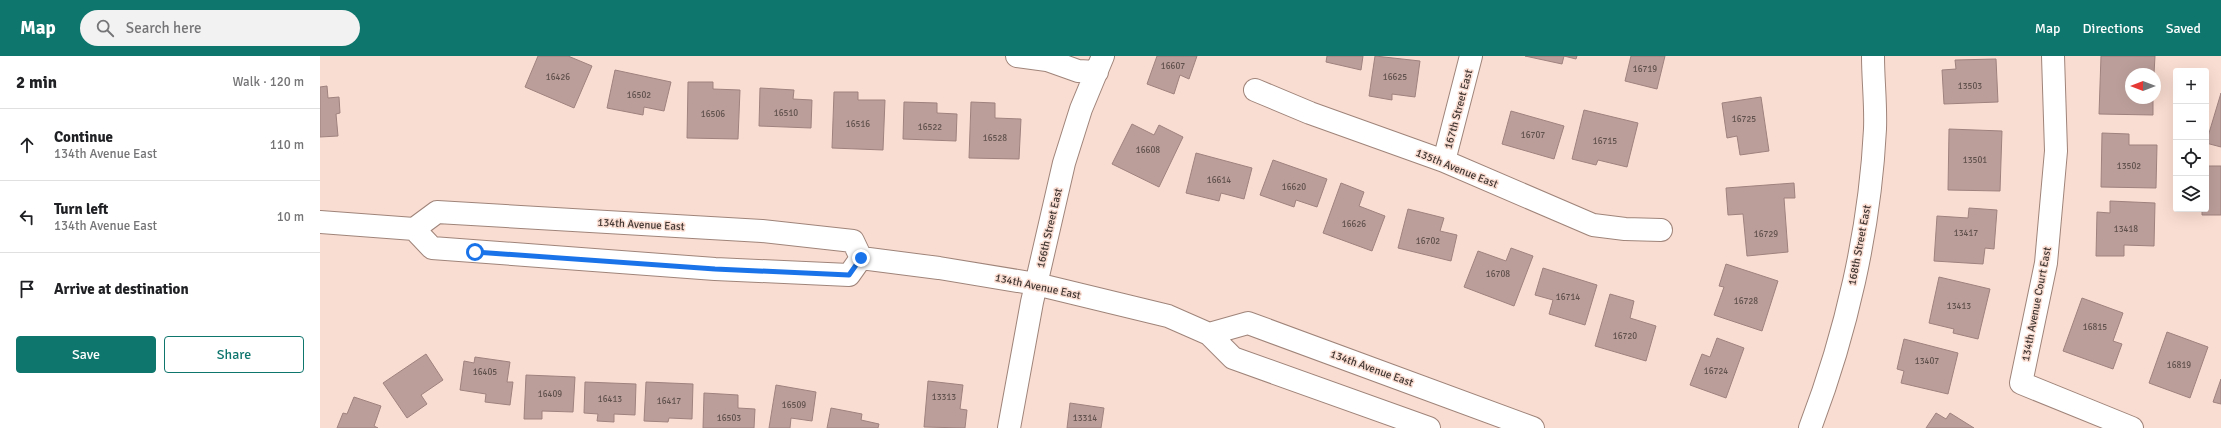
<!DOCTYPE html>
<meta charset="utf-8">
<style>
body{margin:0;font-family:Signika,sans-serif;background:#f2f2f2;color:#202124}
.controls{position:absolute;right:12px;top:12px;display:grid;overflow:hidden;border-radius:4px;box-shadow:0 4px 16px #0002}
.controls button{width:36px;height:36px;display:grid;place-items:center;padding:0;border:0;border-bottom:1px solid #e0e0e0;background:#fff;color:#202124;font:20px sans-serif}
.compass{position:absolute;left:1805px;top:12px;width:36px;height:36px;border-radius:50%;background:#fff;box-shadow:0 4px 16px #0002;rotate:270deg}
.stop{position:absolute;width:12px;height:12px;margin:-9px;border:3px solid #1a73e8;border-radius:50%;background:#fff}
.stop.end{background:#1a73e8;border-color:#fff;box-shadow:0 1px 4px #0008}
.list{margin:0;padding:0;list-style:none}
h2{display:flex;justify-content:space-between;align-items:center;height:52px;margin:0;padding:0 16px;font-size:17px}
h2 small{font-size:13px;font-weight:400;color:#757577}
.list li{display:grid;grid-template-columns:26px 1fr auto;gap:12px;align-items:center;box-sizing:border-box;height:72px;padding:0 16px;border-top:1px solid #e0e0e0}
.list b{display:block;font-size:15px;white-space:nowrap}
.list p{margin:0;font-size:13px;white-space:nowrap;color:#757577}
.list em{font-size:13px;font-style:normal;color:#757577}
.actions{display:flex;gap:8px;padding:12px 16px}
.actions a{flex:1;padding:9px 0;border:1px solid #0f766e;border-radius:4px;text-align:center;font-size:14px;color:#0f766e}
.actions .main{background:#0f766e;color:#fff}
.icon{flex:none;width:22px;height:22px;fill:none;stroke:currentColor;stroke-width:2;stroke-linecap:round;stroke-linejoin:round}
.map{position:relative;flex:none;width:1901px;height:372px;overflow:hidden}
header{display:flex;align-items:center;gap:24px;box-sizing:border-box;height:56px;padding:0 20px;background:#0f766e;color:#fff}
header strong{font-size:19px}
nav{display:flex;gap:22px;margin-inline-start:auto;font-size:14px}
.search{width:280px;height:36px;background:#f2f2f2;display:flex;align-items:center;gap:10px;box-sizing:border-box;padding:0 14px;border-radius:22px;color:#757577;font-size:15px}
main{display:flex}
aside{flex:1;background:#fff}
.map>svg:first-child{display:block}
.building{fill:#bb9e9a;stroke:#9f827e}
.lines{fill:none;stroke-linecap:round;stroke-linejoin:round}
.minor-casing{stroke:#9f847a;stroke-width:24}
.minor{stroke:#fff;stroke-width:22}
.route{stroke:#1a73e8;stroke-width:5}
.labels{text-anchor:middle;stroke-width:3;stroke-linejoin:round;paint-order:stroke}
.number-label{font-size:9px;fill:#60514d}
.street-label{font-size:11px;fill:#423733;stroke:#faddd2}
</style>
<header>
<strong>Map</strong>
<div class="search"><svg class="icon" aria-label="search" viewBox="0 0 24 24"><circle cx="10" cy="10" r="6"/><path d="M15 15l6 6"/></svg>Search here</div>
<nav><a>Map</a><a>Directions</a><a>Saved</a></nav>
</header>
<main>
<aside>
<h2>2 min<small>Walk · 120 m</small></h2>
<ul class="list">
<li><svg class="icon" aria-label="ahead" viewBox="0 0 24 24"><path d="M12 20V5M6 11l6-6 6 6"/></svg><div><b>Continue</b><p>134th Avenue East</p></div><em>110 m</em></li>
<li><svg class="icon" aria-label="left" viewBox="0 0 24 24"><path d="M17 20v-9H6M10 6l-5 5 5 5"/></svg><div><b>Turn left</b><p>134th Avenue East</p></div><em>10 m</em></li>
<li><svg class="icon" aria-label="arrive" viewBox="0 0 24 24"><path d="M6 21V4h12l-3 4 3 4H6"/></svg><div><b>Arrive at destination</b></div></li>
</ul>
<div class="actions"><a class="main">Save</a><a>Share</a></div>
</aside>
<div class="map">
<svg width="1901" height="372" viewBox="0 0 1901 372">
<rect width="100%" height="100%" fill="#faddd2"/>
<path class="building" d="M 218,0 L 248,0 L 272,10 L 254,52 L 205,31 Z
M 837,0 L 877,0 L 869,23 L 860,19 L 854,38 L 827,28 Z
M 1007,0 L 1043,0 L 1041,14 L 1006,6 Z
M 1055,0 L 1100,5 L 1095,41 L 1072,38 L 1072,44 L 1049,40 Z
M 1205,0 L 1257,0 L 1256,3 L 1244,0 L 1242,8 Z
M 1311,0 L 1345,0 L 1337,33 L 1305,25 Z
M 1781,0 L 1835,0 L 1834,18 L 1811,18 L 1811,42 L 1833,42 L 1833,59 L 1779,58 Z
M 1676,3 L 1678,46 L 1624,48 L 1622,14 L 1636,13 L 1635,4 Z
M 295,14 L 351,26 L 344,55 L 324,51 L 323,59 L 287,52 Z
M 368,26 L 393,26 L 393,33 L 420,34 L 418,83 L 367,82 Z
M 7,30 L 8,42 L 19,41 L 20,57 L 16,58 L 18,80 L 0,81 L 0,31 Z
M 440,32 L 474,34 L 473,43 L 492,44 L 491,72 L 439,70 Z
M 514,36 L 538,36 L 538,44 L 565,44 L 563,94 L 512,92 Z
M 1901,37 L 1901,91 L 1886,87 Z
M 1441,41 L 1449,95 L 1420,99 L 1417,80 L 1407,82 L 1402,47 Z
M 584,46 L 617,47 L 617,57 L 637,58 L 636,85 L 583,83 Z
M 651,46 L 675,47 L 675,62 L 701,63 L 699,103 L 649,102 Z
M 1264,54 L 1318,67 L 1307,111 L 1278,104 L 1276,109 L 1252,103 Z
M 1191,55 L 1244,70 L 1234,103 L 1182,88 Z
M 812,68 L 834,79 L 839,69 L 863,81 L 839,131 L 792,108 Z
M 1629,73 L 1682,75 L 1680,135 L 1628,134 Z
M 1782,77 L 1809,78 L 1809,89 L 1837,89 L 1836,132 L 1781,131 Z
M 876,97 L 932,112 L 924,143 L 901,137 L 899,145 L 866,137 Z
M 953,104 L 1007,123 L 997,151 L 976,144 L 974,151 L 940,139 Z
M 1886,110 L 1901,110 L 1901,159 L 1882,159 L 1882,153 L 1886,153 Z
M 1021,127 L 1044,136 L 1039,150 L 1065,160 L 1052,195 L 1003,177 Z
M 1474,127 L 1475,142 L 1464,142 L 1468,196 L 1427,200 L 1423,158 L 1408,159 L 1406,132 Z
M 1790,145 L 1835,147 L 1834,190 L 1804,189 L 1804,200 L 1776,200 L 1777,156 L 1790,157 Z
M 1649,152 L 1677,154 L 1674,193 L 1665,192 L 1663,208 L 1614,205 L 1617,160 L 1648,162 Z
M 1088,153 L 1124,162 L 1120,175 L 1137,179 L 1131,205 L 1078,192 Z
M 1191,192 L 1213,200 L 1194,250 L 1144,231 L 1158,195 L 1186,205 Z
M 1406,208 L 1458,225 L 1442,275 L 1394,259 L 1404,231 L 1399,230 Z
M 1223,212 L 1277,229 L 1265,269 L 1229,258 L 1233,244 L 1215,239 Z
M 1619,221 L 1670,233 L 1658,283 L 1633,277 L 1634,273 L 1609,267 Z
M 1290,238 L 1314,245 L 1310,262 L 1336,270 L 1326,305 L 1275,290 Z
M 1762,242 L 1803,257 L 1793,285 L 1802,288 L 1793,313 L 1743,295 Z
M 1847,276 L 1888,291 L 1870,342 L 1829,327 Z
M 1397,282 L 1424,292 L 1406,342 L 1370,329 L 1382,298 L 1390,301 Z
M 1584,283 L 1638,297 L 1628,338 L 1581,327 L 1584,315 L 1577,313 Z
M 106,298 L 123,324 L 101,339 L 107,348 L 87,362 L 63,327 Z
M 155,301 L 190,306 L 187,326 L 193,326 L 190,349 L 165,346 L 166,338 L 140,334 L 144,305 L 154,307 Z
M 206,319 L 255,321 L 253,356 L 222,355 L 222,363 L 204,363 Z
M 1901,323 L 1901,348 L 1893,346 Z
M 608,325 L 643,329 L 640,353 L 647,354 L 645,372 L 604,371 Z
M 265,326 L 316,328 L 315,359 L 294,358 L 294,366 L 277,365 L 278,358 L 264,357 Z
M 326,326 L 373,328 L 372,363 L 349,362 L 348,366 L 324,365 Z
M 456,329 L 496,336 L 492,365 L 471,362 L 470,372 L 449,372 Z
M 384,337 L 418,339 L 418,352 L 435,353 L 434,372 L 383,372 Z
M 34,341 L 61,350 L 54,370 L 58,372 L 17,372 L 23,357 L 27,358 Z
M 750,347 L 784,352 L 781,372 L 747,372 Z
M 511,352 L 542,358 L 541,364 L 559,368 L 558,372 L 507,372 Z
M 1616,357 L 1626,363 L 1630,357 L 1654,372 L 1606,372 Z"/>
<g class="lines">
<defs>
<path id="minor" d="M 697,0 L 727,4 L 758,15 L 777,16
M 1733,0 L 1736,95 L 1726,207 L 1701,327 L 1812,372
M 935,34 L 990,57 L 1124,105 L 1273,169 L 1305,173 L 1341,174
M 1124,105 L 1151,0
M 0,166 L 94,173 L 117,156 L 442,175 L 533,185 L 541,202 L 619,212 L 716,228 L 848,260 L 889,278 L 913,302 L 1109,372
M 94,173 L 112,192 L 395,213 L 529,219 L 541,202
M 889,278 L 928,267 L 1213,372
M 689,372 L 712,246 L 744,107 L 761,53 L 783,0
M 1490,372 C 1526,278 1550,174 1555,73 C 1556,49 1553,24 1553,0"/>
</defs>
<use href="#minor" class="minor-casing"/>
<use href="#minor" class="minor"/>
</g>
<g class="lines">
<path class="route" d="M 155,196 L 395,213 L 529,219 L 541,202"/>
</g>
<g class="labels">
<g class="number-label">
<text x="853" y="13">16607</text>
<text x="1325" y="16">16719</text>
<text x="238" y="24">16426</text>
<text x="1075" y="24">16625</text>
<text x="1650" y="33">13503</text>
<text x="319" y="42">16502</text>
<text x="466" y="60">16510</text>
<text x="393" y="61">16506</text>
<text x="1424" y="66">16725</text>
<text x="538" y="71">16516</text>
<text x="610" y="74">16522</text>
<text x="1213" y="82">16707</text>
<text x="675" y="85">16528</text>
<text x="1285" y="88">16715</text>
<text x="828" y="97">16608</text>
<text x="1655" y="107">13501</text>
<text x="1809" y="113">13502</text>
<text x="899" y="127">16614</text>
<text x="974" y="134">16620</text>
<text x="1034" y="171">16626</text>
<text x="1806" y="176">13418</text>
<text x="1646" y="180">13417</text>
<text x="1446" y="181">16729</text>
<text x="1108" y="188">16702</text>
<text x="1178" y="221">16708</text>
<text x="1248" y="244">16714</text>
<text x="1426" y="248">16728</text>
<text x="1639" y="253">13413</text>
<text x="1775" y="274">16815</text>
<text x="1305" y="283">16720</text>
<text x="1607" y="308">13407</text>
<text x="1859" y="312">16819</text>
<text x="1396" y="318">16724</text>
<text x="165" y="319">16405</text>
<text x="230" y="341">16409</text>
<text x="624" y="344">13313</text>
<text x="290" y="346">16413</text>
<text x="349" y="348">16417</text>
<text x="474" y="352">16509</text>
<text x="409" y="365">16503</text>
<text x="765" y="365">13314</text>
</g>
<g class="street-label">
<text transform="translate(1138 53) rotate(-75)" y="4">167th Street East</text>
<text transform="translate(1137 112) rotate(22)" y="4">135th Avenue East</text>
<text transform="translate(321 168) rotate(3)" y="4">134th Avenue East</text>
<text transform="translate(729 172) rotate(-77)" y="4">166th Street East</text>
<text transform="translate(1539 189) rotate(-79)" y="4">168th Street East</text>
<text transform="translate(718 230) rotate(12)" y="4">134th Avenue East</text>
<text transform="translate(1716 248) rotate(-79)" y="4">134th Avenue Court East</text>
<text transform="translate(1052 312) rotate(20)" y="4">134th Avenue East</text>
</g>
</g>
</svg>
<div class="controls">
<button>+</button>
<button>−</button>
<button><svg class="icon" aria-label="locate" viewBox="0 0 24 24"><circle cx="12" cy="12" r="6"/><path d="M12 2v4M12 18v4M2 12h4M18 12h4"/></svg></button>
<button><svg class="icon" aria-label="layers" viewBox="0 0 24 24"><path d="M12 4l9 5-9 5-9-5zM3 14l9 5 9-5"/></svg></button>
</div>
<svg class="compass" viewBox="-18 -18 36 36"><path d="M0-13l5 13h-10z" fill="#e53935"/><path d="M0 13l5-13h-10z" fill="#757577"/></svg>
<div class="stop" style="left:155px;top:196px"></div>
<div class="stop end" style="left:541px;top:202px"></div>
</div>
</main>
